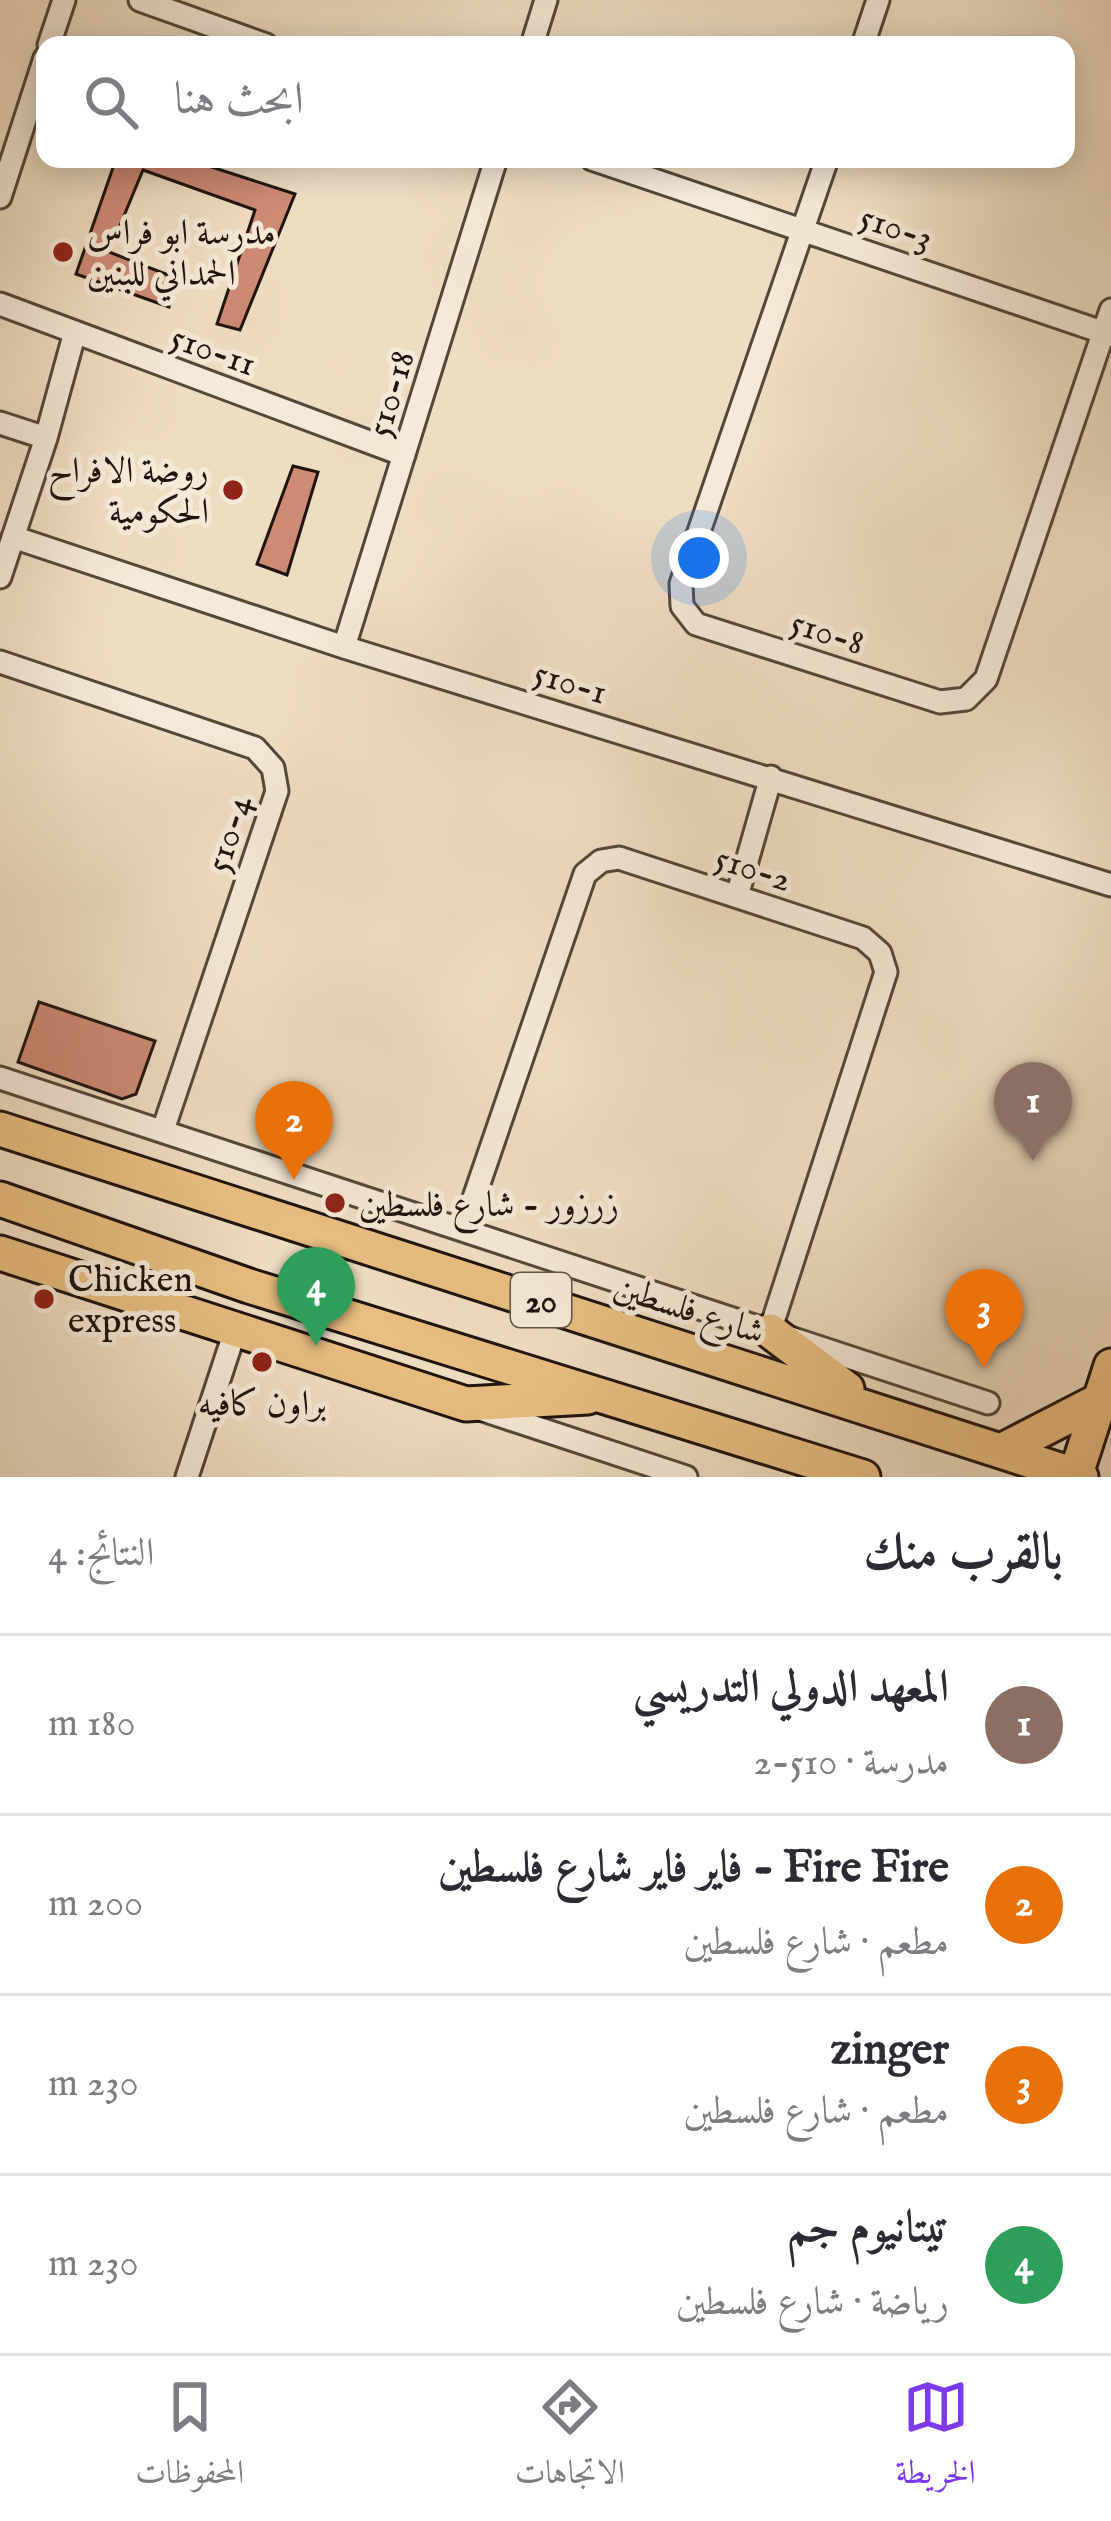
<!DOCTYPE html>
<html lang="ar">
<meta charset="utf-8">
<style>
body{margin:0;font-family:"IM FELL English",Amiri,serif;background:#f2f2f3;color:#2b2b33;direction:rtl}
.you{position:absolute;left:699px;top:558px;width:42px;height:42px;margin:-30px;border:9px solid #fff;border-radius:50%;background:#1a73e8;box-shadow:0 0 0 18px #1a73e833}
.badge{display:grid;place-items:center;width:78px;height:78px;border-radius:50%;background:#7c3aed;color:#fff;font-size:39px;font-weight:700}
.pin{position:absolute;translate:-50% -99px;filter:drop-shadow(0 3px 6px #0008)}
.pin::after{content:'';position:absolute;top:63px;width:42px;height:36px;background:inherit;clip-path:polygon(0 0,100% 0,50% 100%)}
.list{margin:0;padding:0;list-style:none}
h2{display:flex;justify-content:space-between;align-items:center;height:156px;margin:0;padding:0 48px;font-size:51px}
h2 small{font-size:39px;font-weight:400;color:#7c7c81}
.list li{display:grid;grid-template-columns:78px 1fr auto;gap:36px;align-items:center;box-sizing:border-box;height:180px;padding:0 48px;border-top:3px solid #e1e1e2}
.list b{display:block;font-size:45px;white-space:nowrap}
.list p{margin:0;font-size:39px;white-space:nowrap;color:#7c7c81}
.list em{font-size:39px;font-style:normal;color:#7c7c81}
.icon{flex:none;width:66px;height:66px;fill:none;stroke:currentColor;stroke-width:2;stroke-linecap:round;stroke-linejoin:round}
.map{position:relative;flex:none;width:1111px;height:1477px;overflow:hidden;direction:ltr}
.search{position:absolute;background:#fff;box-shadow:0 6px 30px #0003;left:36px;right:36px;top:36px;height:132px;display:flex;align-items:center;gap:30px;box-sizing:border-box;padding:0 42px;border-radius:24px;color:#7c7c81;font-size:45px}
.sheet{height:876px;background:#fff}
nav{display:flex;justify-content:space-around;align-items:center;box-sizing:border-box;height:168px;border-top:3px solid #e1e1e2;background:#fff;font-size:33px;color:#7c7c81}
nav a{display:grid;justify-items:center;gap:6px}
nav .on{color:#7c3aed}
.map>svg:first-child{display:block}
.building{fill:#cd8a75;stroke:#1f130d;stroke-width:3}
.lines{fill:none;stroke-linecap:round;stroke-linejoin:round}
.street-casing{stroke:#53463a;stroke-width:27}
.primary-casing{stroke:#1f130d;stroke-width:39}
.street{stroke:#f5e9d7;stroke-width:21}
.primary{stroke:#e8be81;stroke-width:33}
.poi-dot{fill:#8f2418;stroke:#f5e9d7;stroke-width:4.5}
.labels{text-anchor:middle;stroke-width:10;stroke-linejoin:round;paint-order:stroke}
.shield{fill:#f5e9d7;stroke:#5f534a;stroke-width:3}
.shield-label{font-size:33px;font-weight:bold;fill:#1f130d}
.street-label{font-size:36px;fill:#1f130d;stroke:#f5e9d7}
.poi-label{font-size:36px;fill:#1f130d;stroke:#f5e9d7;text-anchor:start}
</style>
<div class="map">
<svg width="1111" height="1477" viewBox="0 0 1111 1477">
<rect width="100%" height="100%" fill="#efddc2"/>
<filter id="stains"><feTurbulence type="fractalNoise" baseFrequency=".00167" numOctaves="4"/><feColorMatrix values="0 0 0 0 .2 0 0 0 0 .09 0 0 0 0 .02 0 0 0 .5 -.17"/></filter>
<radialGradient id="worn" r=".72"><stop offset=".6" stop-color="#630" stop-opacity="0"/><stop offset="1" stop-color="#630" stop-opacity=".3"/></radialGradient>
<path class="building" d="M 116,159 L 187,159 L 295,194 L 240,330 L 217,324 L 255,210 L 143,170 L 109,252 L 176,278 L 169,307 L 76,274 Z
M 293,466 L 318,472 L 287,575 L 257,564 Z
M 39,1002 L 155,1041 L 136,1094 L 122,1099 L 18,1062 Z"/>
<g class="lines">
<defs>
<path id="street" d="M 140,0 L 266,45
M 49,45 L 64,0
M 532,45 L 546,0
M 863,45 L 878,0
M 592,159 L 1111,335
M 827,159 L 681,584 L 682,606 L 696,624 L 940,702 L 966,699 L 986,679 L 1111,310
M 0,197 L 45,58
M 0,304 L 404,455
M 0,423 L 46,438 L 0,577
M 46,438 L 75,332
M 13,537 L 344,647 L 1111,885
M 344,647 L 496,159
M 0,662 L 255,748 L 273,768 L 277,791 L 163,1130
M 737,896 L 771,777
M 0,1078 L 988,1403
M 463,1230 L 585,874 L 601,861 L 619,858 L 863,938 L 880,953 L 886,972 L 770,1331
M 483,1410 L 686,1477
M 187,1477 L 235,1331"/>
<path id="primary" d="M 0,1129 L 1081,1477
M 0,1199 L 249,1286 L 863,1477
M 0,1253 L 466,1404 L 588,1397
M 770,1331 L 847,1389
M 1001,1451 L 1100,1400
M 1075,1477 L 1111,1366"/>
</defs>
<use href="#street" class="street-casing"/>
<use href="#primary" class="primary-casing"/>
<use href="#street" class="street"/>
<use href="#primary" class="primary"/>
</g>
<g class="poi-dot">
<circle cx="63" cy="252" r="12"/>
<circle cx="233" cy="490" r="12"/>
<circle cx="335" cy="1203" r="12"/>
<circle cx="44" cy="1299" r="12"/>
<circle cx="262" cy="1362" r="12"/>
</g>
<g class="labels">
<rect class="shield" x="511" y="1273" width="60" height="54" rx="9"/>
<g class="shield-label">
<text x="541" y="1312">20</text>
</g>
<g class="street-label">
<text transform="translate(897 226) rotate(19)" y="13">510-3</text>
<text transform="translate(214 349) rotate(20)" y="13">510-11</text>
<text transform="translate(389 393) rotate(-73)" y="13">510-18</text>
<text transform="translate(828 631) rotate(18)" y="13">510-8</text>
<text transform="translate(571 681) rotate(17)" y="13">510-1</text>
<text transform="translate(227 833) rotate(-72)" y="13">510-4</text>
<text transform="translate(754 867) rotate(18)" y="13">510-2</text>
<text transform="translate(690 1308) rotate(18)" y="13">شارع فلسطين</text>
</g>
<g class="poi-label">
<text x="87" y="244">مدرسة ابو فراس<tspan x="87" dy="41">الحمداني للبنين</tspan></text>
<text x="209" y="482" text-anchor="end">روضة الافراح<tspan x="209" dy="41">الحكومية</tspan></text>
<text x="359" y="1216">زرزور - شارع فلسطين</text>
<text x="68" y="1291">Chicken<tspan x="68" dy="41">express</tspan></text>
<text x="262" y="1415" text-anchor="middle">براون كافيه</text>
</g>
</g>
<rect width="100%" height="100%" filter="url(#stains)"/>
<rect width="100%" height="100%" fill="url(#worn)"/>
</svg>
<div class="you"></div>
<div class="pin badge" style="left:1033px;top:1161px;background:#8d6e63">1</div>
<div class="pin badge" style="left:294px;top:1180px;background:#e8710a">2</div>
<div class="pin badge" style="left:984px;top:1368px;background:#e8710a">3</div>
<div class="pin badge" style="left:316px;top:1346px;background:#2e9e5b">4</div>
<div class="search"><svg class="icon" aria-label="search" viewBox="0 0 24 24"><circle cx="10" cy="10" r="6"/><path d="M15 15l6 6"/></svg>ابحث هنا</div>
</div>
<section class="sheet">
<h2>بالقرب منك<small>النتائج: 4</small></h2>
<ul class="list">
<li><span class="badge" style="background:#8d6e63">1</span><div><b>المعهد الدولي التدريسي</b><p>مدرسة · 510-2</p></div><em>180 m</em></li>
<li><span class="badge" style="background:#e8710a">2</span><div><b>Fire Fire - فاير فاير شارع فلسطين</b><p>مطعم · شارع فلسطين</p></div><em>200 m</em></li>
<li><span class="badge" style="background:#e8710a">3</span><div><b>zinger</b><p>مطعم · شارع فلسطين</p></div><em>230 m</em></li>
<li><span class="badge" style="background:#2e9e5b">4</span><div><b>تيتانيوم جم</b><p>رياضة · شارع فلسطين</p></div><em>230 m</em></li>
</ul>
</section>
<nav>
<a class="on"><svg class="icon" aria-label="map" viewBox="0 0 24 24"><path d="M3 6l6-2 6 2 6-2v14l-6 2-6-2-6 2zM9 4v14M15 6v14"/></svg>الخريطة</a>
<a><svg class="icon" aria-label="directions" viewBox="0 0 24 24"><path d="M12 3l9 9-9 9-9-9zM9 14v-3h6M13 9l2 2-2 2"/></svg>الاتجاهات</a>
<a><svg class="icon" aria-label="saved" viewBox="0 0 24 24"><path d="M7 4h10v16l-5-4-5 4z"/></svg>المحفوظات</a>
</nav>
